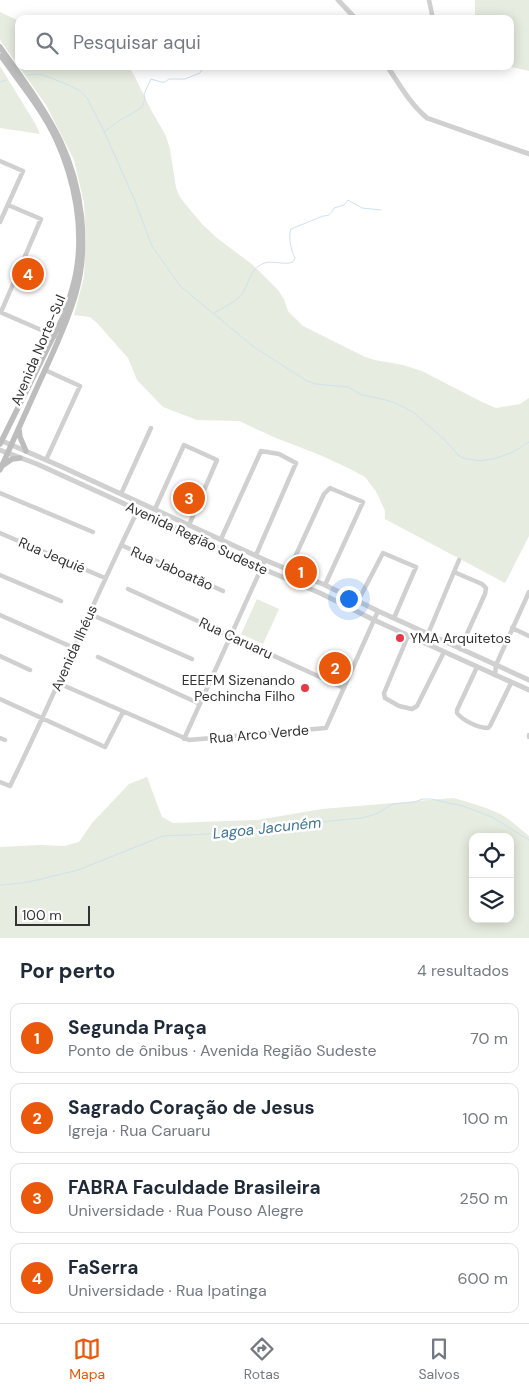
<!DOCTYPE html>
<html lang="pt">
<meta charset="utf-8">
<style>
body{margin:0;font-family:"DM Sans",sans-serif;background:#f6f6f7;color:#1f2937}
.controls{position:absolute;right:15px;bottom:15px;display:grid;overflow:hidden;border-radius:10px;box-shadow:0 2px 12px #0003}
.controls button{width:45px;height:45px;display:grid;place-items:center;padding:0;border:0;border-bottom:1px solid #e0e1e3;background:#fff;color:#1f2937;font:25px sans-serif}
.scale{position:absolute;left:15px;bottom:12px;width:75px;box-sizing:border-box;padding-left:5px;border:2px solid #333;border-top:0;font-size:14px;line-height:18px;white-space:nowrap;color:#333;-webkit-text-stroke:4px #fff;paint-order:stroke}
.you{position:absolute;left:348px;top:598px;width:18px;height:18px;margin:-12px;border:4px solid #fff;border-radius:50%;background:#1a73e8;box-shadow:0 0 0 8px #1a73e833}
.badge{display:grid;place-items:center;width:32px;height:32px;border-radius:50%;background:#ea580c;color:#fff;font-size:16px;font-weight:700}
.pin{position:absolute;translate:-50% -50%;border:2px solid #fff;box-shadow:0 1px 5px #0006}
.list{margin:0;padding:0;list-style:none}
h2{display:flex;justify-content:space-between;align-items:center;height:65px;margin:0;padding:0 20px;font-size:21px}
h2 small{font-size:16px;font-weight:400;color:#747a83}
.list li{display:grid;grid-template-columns:32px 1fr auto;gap:15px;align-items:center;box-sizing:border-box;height:70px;margin:0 10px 10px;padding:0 10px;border:1px solid #e0e1e3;border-radius:10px}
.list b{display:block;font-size:19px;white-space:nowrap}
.list p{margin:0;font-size:16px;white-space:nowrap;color:#747a83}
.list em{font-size:16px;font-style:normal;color:#747a83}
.icon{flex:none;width:28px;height:28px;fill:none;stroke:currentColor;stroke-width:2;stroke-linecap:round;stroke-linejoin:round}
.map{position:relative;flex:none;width:529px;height:938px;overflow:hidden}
.search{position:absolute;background:#fff;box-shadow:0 2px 12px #0003;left:15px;right:15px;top:15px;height:55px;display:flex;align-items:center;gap:12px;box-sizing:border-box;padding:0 18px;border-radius:10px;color:#747a83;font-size:19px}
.sheet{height:385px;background:#fff}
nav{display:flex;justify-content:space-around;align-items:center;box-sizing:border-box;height:70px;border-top:1px solid #e0e1e3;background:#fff;font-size:14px;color:#747a83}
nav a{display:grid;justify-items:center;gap:2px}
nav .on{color:#ea580c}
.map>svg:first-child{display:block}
.green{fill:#e6ecdf;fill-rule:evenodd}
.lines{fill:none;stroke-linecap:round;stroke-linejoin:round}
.stream{stroke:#cfe2ee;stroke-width:1}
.minor{stroke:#d0d0d0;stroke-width:4.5}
.tertiary{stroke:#d0d0d0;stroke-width:5}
.secondary{stroke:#bdbdbd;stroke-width:5.5}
.poi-dot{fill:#e63946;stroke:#fff;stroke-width:2}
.labels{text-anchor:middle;stroke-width:5;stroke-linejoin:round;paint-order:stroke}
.street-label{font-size:14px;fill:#333;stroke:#fff}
.poi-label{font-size:14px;fill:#333;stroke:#fff;text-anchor:start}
.water-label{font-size:15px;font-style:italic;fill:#3f7597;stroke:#fff}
</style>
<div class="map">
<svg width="529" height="938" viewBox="0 0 529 938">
<rect width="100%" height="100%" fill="#fff"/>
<path class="green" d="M 475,0 L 529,0 L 529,71 L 507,66 L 510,66 L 510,19 L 440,19 L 475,18 Z
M 0,12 L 19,21 L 19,66 L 128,66 L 134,75 L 151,110 L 166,136 L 170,149 L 176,188 L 180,197 L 186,205 L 203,225 L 217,238 L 253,265 L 278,290 L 284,299 L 288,311 L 303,326 L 365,357 L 375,360 L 403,365 L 422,371 L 482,402 L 496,408 L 520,404 L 529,398 L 529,536 L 505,583 L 385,519 L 385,511 L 377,493 L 365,477 L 348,468 L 320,455 L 276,438 L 239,421 L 197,420 L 163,407 L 137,380 L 128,358 L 97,323 L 90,317 L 74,315 L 84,277 L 86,239 L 84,203 L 74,160 L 46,105 L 0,40 Z
M 0,66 L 36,125 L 40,134 L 0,128 Z
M 257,599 L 279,609 L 263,644 L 241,634 Z
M 147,777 L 162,817 L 173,823 L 257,820 L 322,809 L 453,798 C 468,802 483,806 498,813 C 509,818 519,828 529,836 L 529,938 L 0,938 L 0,847 L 40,845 L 64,846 L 79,842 L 92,823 L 129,784 ZM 473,837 L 510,837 L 510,919 L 473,919 Z"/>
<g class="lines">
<path class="stream" d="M 313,19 L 319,16
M 27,75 L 39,74 L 46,76 L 71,86 L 80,91 L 87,98 L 103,129 L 135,201 L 152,246 L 180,286 L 254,347 L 307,381 L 316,384 L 348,387 L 362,395 L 382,399 L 393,402 L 413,412 L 444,439 L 458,455 L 463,458 L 480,461 L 497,458 L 513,452 L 529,442
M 0,82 L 6,80
M 104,132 L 120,120 L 133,113 L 142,107 L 145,99 L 144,94 L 151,79 L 161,82 L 165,82 L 169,79 L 185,79 L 200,73 L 204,66
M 214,313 C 221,309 240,299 243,293 C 248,284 251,269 262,264 C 272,259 283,266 293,262 L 295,258 C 291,251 288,237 291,229 L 323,216 C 329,216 331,214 334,208 L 344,205 L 348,200 L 362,208 L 381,210
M 0,885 L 22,883 L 37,880 L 78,870 L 163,836 L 208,834 L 267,827 L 362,818 L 376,814 L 393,804 L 414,802 L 423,799 L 431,799 L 463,806 L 492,817 L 529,840"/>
<path class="minor" d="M 429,0 L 433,19
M 0,161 L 23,171 L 0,222
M 0,312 L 55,336
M 1,312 L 41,219 L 8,205
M 45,370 L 80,386 L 46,460
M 0,493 L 93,532
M 121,494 L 151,428
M 155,509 L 184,445 L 217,460 L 189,525
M 0,533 L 105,578
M 221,539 L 261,451 L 279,454 L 296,463 L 256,555
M 121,545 L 223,591
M 289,570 L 324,494 L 330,488 L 363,502 L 325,585
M 454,572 L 482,584 L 486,588 L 485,594 L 460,649
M 0,575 L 61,601
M 128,589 L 344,688
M 358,601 L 383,553 L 416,567 L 394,618
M 90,614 L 192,659
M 0,615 L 74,648
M 512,628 L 529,636
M 428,634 L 459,560
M 408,636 L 384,693 L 385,698 L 399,706 L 412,709 L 417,706 L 444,652
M 0,656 L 30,670
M 98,657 L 200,704
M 477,667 L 457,710 L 457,713 C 463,721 479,728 488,728 L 490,726 L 511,683
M 495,675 L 496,665 L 529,592
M 58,683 L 189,740 L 326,728 L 378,611
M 0,699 L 105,747 L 123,712
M 529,735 L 529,737
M 0,738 L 5,740
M 184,739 L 265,560
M 0,782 L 10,786 C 55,695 93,601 138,510"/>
<path class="tertiary" d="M 338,0 L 356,19
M 387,66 C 400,85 410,104 427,118 L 529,154
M 0,440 L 60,466 L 265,560 L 325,585 L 378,611 L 529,680
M 0,450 L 37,464 L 138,510 L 261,568 L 320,593 L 374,620 L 529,690"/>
<path class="secondary" d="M 0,47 C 21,77 44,107 60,140 C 82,186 90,246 75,296 C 66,326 52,355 39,383 C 26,412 13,441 0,470
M 19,430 L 20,437 L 26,451
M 0,444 L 63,317 C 68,303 73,289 76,273 C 84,229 75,180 56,139 C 42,109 20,83 1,56
M 2,466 L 12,459 L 20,458"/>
</g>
<g class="poi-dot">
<circle cx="400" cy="638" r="5"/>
<circle cx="305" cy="688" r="5"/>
</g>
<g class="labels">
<g class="street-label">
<text transform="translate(38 350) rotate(-67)" y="5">Avenida Norte-Sul</text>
<text transform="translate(197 538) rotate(25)" y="5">Avenida Região Sudeste</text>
<text transform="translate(52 555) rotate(23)" y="5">Rua Jequié</text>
<text transform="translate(172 568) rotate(24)" y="5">Rua Jaboatão</text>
<text transform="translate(236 638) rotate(25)" y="5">Rua Caruaru</text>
<text transform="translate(74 648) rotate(-66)" y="5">Avenida Ilhéus</text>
<text transform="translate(259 734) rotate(-5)" y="5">Rua Arco Verde</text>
</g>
<g class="poi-label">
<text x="410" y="643">YMA Arquitetos</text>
<text x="295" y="685" text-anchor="end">EEEFM Sizenando<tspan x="295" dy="16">Pechincha Filho</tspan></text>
</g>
<g class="water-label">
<text transform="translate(267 828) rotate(-6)" y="5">Lagoa Jacuném</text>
</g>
</g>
</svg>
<div class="controls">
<button><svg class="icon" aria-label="locate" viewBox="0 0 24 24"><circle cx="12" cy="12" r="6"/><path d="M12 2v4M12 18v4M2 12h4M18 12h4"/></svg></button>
<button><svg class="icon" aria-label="layers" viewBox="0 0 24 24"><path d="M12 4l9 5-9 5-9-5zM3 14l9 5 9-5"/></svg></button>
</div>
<div class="scale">100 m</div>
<div class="you"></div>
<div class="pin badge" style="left:301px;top:572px">1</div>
<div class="pin badge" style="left:335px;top:668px">2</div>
<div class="pin badge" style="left:189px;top:498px">3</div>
<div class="pin badge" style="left:28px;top:274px">4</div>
<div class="search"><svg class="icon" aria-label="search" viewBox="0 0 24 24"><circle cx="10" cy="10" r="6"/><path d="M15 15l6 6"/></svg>Pesquisar aqui</div>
</div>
<section class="sheet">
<h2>Por perto<small>4 resultados</small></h2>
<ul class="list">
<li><span class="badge">1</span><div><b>Segunda Praça</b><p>Ponto de ônibus · Avenida Região Sudeste</p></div><em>70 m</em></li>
<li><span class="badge">2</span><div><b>Sagrado Coração de Jesus</b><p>Igreja · Rua Caruaru</p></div><em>100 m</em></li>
<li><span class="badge">3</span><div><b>FABRA Faculdade Brasileira</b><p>Universidade · Rua Pouso Alegre</p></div><em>250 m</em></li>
<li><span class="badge">4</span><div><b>FaSerra</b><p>Universidade · Rua Ipatinga</p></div><em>600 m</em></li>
</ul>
</section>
<nav>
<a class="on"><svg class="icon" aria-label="map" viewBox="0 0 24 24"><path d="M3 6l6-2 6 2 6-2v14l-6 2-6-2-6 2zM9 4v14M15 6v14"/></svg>Mapa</a>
<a><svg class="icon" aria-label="directions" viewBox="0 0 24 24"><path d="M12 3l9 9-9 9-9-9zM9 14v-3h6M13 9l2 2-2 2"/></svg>Rotas</a>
<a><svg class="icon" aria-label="saved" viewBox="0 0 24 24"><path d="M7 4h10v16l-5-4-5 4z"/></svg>Salvos</a>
</nav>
